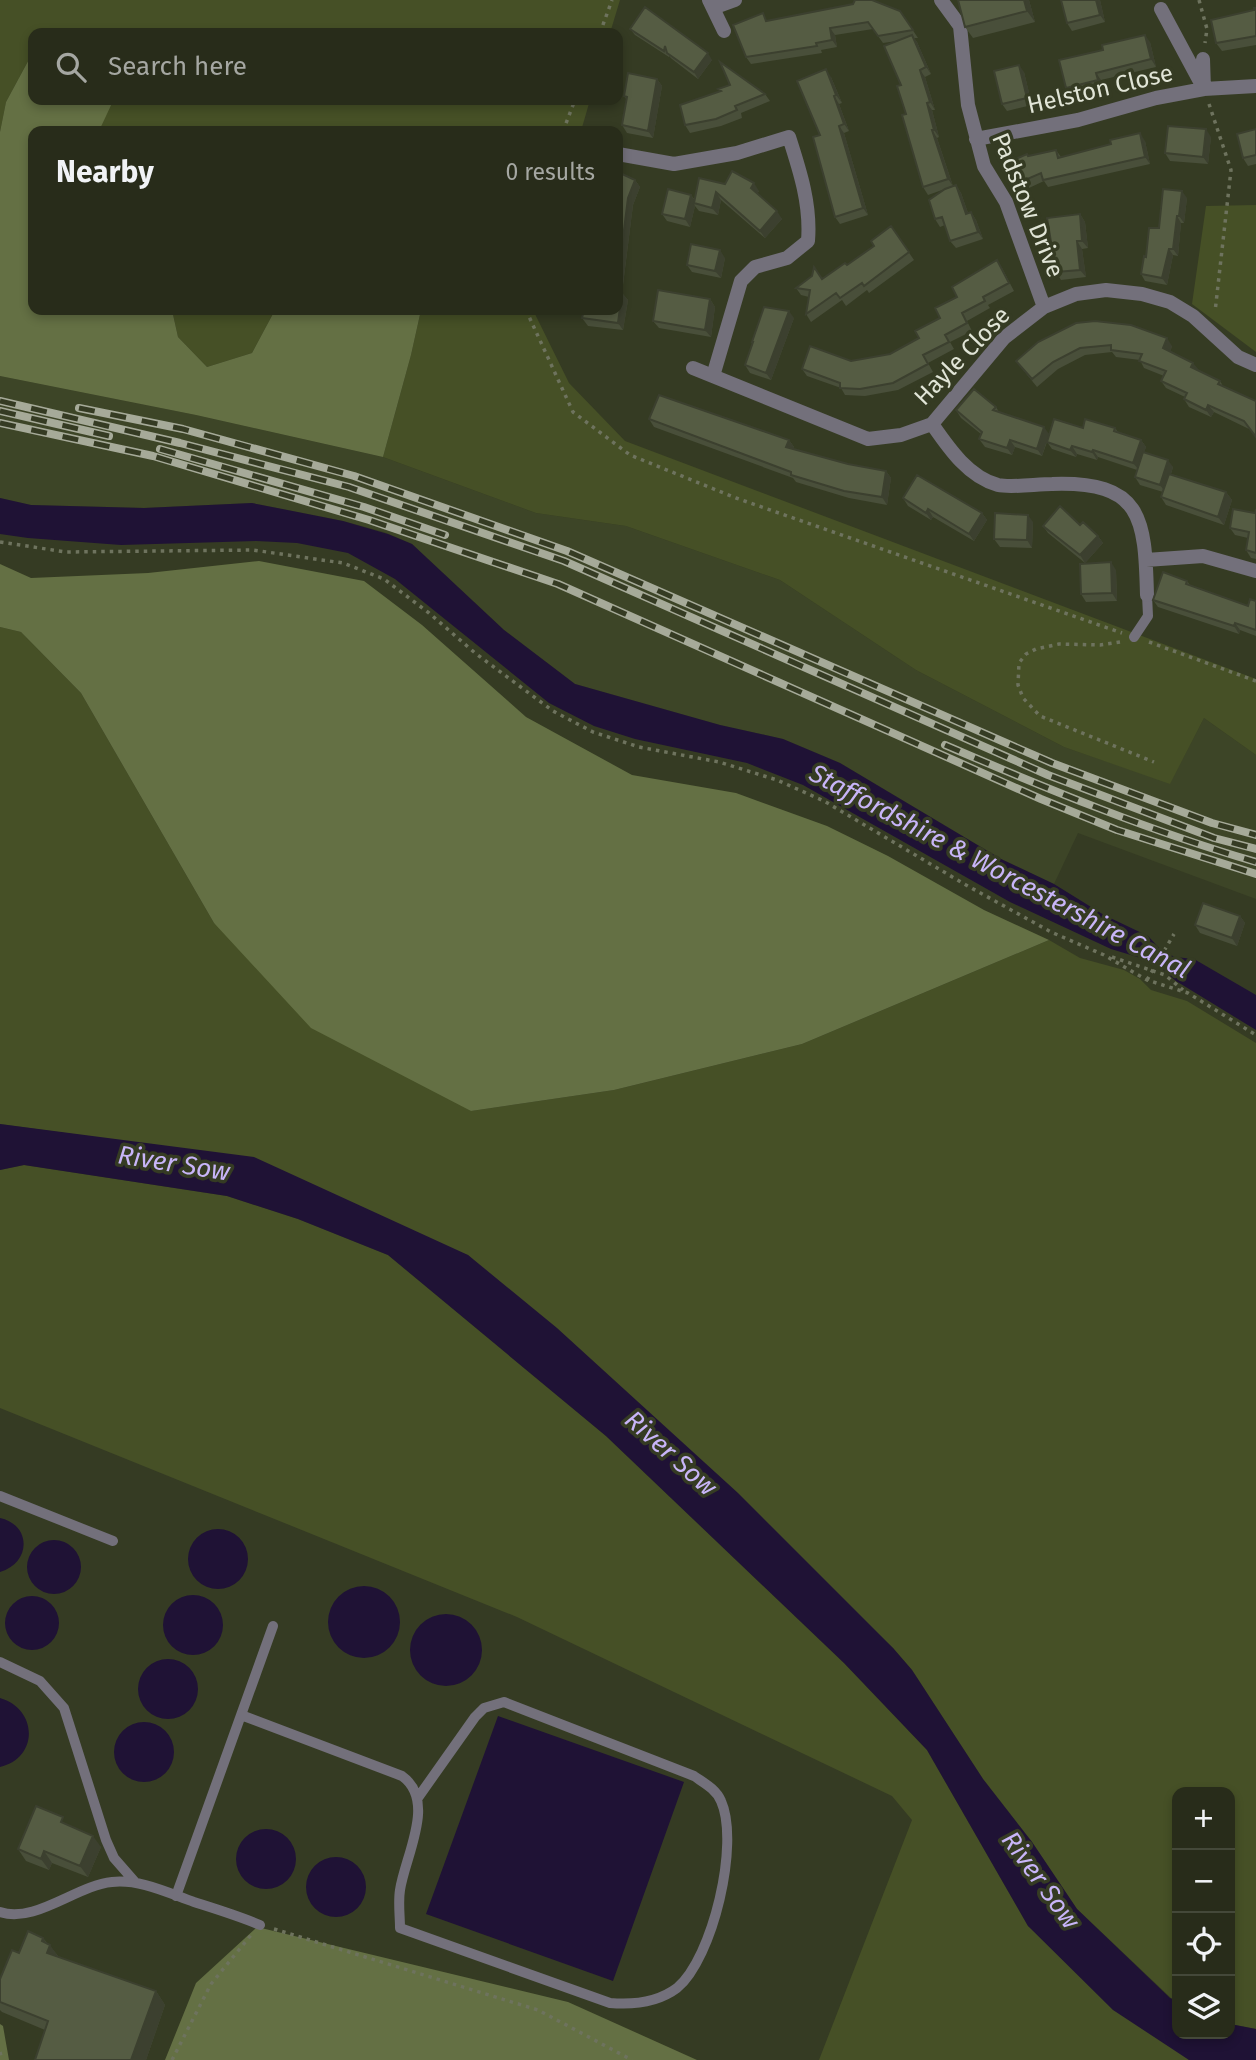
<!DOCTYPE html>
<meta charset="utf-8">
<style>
body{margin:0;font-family:"Fira Sans",sans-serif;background:#303423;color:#f1f3f6}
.controls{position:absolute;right:21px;bottom:21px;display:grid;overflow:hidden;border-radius:14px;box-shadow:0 4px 10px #0003}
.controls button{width:63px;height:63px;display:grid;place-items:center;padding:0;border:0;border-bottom:2px solid #444839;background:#282c1a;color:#f1f3f6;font:35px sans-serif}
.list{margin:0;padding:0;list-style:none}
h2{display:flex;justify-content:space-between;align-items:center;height:91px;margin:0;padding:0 28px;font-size:30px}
h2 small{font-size:23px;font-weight:400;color:#a5a7a2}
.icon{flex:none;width:38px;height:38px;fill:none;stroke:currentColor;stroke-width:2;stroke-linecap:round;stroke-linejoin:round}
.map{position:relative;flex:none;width:1256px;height:2060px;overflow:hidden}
.search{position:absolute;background:#282c1a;box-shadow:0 4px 10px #0003;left:28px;top:28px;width:595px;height:77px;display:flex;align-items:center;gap:18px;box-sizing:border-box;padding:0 24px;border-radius:14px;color:#a5a7a2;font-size:26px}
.panel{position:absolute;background:#282c1a;box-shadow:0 4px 10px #0003;left:28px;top:126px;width:595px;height:189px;border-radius:14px}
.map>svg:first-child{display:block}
.built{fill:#3d4527}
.green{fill:#465026}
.forest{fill:#647044}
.water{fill:#1f1235}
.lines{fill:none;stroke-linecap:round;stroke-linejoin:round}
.path{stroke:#6e735e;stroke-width:3.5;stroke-dasharray:3.5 5;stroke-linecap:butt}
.service{stroke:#73707b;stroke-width:10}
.minor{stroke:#73707b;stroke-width:14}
.rail-casing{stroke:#a6aa99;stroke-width:8}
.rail{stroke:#353b23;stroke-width:5;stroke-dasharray:16;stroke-linecap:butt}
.path-bridge{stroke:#6e735e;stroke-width:3.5;stroke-dasharray:3.5 5;stroke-linecap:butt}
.wall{fill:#494f3a}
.shaded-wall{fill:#3c402f}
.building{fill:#555c43;stroke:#3c402f;stroke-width:2}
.labels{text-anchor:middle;stroke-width:7;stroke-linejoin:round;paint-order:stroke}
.street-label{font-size:24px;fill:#e1e5d7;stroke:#353b23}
.water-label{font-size:26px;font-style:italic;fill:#c8b5f8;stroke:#353b23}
</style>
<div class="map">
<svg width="1256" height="2060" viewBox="0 0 1256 2060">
<rect width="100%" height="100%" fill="#353b23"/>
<path class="built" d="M 0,376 L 196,415 L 383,457 L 536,513 L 626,526 L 780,580 L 916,670 L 1064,747 L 1170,783 L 1204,718 L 1256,755 L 1256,899 L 1078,833 L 1054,884 L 1001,859 L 840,763 L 783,739 L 720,725 L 575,684 L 504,630 L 412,544 L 384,532 L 343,521 L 252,503 L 144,508 L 31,505 L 0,498 Z"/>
<path class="green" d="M 0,0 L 620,0 L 610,33 L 33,33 L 33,52 L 6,102 L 0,132 Z
M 112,100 L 590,100 L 581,131 L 99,131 Z
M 1256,205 L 1256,352 L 1192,304 L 1206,206 Z
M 172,310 L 275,310 L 252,353 L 207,367 L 178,337 Z
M 421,310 L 533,310 L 569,383 L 625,441 L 1256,679 L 1256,755 L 1204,718 L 1170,784 L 1064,747 L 916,670 L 780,580 L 626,526 L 536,513 L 383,457 L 411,355 Z
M 0,627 L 21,632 L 81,693 L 214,923 L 471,1111 L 614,1090 L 802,1044 L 1049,940 L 1080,958 L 1124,970 L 1140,979 L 1151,990 L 1187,1001 L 1256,1043 L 1256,2029 L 1230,2024 L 1230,1792 L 1177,1792 L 1177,2001 L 1171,1998 L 1077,1909 L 1032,1842 L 983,1779 L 912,1670 L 893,1648 L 468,1255 L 94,1137 L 0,1124 Z
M 24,1165 L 227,1196 L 298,1219 L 388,1255 L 606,1436 L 844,1663 L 927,1750 L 1028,1926 L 1189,2060 L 819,2060 L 912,1820 L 892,1796 L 517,1617 L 0,1408 L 0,1170 Z"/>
<path class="forest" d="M 33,52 L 33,100 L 113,101 L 99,131 L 33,131 L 33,310 L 61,310 L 62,314 L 97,310 L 172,310 L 178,337 L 207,367 L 252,353 L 275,310 L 421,310 L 411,355 L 383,457 L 196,415 L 0,376 L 0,132 L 6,102 Z
M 259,561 L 364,581 L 422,625 L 526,717 L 632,775 L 736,793 L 827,826 L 888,856 L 984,910 L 1049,940 L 802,1044 L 614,1090 L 471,1111 L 311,1028 L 214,923 L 81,693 L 21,632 L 0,627 L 0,564 L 31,578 L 148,573 Z
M 257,1927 L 568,2002 L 697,2060 L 165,2060 L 196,1983 Z
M 0,2024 L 3,2026 L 9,2060 L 0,2060 Z"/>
<path class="water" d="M 0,498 L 31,505 L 144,508 L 252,503 L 343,521 L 388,534 L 412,544 L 504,630 L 575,684 L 720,725 L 783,739 L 840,763 L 1001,859 L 1054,884 L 1104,915 L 1148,936 L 1162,951 L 1175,957 L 1194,959 L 1256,995 L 1256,1030 L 1176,981 L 1154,962 L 1111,949 L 1010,902 L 803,785 L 747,763 L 635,739 L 594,726 L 549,703 L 395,579 L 348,553 L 297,543 L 256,541 L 121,545 L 28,538 L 0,534 Z
M 0,1124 L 254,1157 L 468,1255 L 557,1328 L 738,1493 L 893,1648 L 912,1670 L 983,1779 L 1032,1842 L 1077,1909 L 1170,1998 L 1177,2001 L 1177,2034 L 1230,2034 L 1230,2024 L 1256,2029 L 1256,2060 L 1189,2060 L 1113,2010 L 1028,1926 L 927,1750 L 844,1663 L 606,1436 L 388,1255 L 298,1219 L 227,1196 L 24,1165 L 0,1170 Z
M 0,1518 C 32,1525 31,1563 0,1572 Z
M188 1559a30 30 0 1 1 60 0a30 30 0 1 1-60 0Z
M27 1567a27 27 0 1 1 54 0a27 27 0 1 1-54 0Z
M328 1622a36 36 0 1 1 72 0a36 36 0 1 1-72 0Z
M163 1625a30 30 0 1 1 60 0a30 30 0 1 1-60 0Z
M5 1623a27 27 0 1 1 54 0a27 27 0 1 1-54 0Z
M410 1650a36 36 0 1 1 72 0a36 36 0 1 1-72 0Z
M138 1689a30 30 0 1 1 60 0a30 30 0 1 1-60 0Z
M 0,1698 C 38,1709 39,1758 0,1767 Z
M 498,1716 L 684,1782 L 613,1981 L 426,1914 Z
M114 1752a30 30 0 1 1 60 0a30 30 0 1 1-60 0Z
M236 1859a30 30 0 1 1 60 0a30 30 0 1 1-60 0Z
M306 1887a30 30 0 1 1 60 0a30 30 0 1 1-60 0Z"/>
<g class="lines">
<path class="path" d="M 1199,0 L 1207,29 L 1205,43
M 600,33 L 612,0
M 1209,104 L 1231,170 L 1215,312
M 563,131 L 575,100
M 526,310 L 573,412 L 630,455 L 736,498 L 1122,633
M 0,542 L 66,552 L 253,550 L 343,563 L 384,579 L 429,613 L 475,653 L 553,711 L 593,732 L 639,747 L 719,762 L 777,780 L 824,801 L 966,885 L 1051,932 L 1104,955 L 1147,980 L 1188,993 L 1256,1035
M 1120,642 L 1100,645 L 1059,644 L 1036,649 L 1026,654 L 1019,663 L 1018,685 L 1023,698 L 1040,716 L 1154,762
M 1149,642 L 1256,681
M 1112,957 L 1165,975 L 1183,990
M 274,1929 L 538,2010 L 632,2060
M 0,2052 L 2,2060
M 172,2060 L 211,1984 L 251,1935"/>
<path class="service" d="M 1134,637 L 1148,616 L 1147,595
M 0,1496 L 113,1541
M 0,1662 L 40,1681 L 64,1708 L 106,1840 L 114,1858 L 135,1882
M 241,1715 L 402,1776 C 437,1801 405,1856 400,1890 C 398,1902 400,1916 400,1928 L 610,2003 C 633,2005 657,2003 677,1988 C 713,1958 740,1843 721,1801 C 716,1789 704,1783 694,1776 L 504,1702 L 484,1708 L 475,1717 L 417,1799
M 176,1896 L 273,1626
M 0,1912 C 35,1924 77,1885 112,1882 C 140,1879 168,1893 194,1902 C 216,1909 239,1916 260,1925"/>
<path class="minor" d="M 709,0 L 724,31
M 941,0 L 960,26 L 968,105 L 984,166 L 1006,202 L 1044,307
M 713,8 L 735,0
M 1161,9 L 1204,89 L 1256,86
M 976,139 L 1078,120 L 1156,98 L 1204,89 L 1203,59
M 618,154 L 674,164 L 737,153 L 789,137 C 800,171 811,205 808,241 L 787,258 L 755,267 L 741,281 L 713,376
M 693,368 L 868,439 L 901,435 L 932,424 L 1004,338 L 1044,307 L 1076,294 L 1106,290 L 1142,294 L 1170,302 L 1193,316 L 1238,357 L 1256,365
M 932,424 C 948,447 968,477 998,485 C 1011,488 1037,484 1052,484 C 1142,481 1145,517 1147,595
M 1146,560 L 1203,556 L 1256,571"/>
<defs>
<path id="rail" d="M 0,401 L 180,443 L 349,487 L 564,561 L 1048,775 L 1214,838 L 1256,849
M 79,408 L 183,429 L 354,476 L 567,551 L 1052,763 L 1212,823 L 1256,835
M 0,411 L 109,436
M 0,423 L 153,456 L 369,520 L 558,584 L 1041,799 L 1117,830 L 1256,874
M 160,449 L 364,507 L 445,535
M 945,745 C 1047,789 1150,831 1256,862"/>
</defs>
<use href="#rail" class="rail-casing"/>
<use href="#rail" class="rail"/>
<path class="path-bridge" d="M 1147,980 L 1174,934"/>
</g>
<path class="wall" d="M 958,0 L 1029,0 L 1035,22 L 973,38 L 965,27 Z
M 1061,0 L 1100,0 L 1105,22 L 1072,31 L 1067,23 Z
M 1256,8 L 1256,45 L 1222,51 L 1216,43 Z
M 900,11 L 918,38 L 914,38 L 917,42 L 931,74 L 925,77 L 935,110 L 932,110 L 939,137 L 937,138 L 953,186 L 956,185 L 961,193 L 968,213 L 971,212 L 976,220 L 983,239 L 956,248 L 950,241 L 945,225 L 940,227 L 935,219 L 945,189 L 928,195 L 923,187 L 906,114 L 901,85 L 897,41 L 883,43 L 873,29 L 835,35 L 837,47 L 821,50 L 822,53 L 751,64 L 746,57 L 768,21 Z
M 630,29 L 712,60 L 698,79 L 672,59 L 669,56 L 669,57 L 635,35 Z
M 1150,42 L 1156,67 L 1101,80 L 1103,88 L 1071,96 L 1066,88 Z
M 1024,72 L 1032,105 L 1007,111 L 1002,104 Z
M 831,77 L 842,103 L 839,104 L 849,131 L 844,133 L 868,215 L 840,224 L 835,217 L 820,135 Z
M 657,79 L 662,86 L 653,138 L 627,133 L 622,125 L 627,100 L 624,96 Z
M 718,89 L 765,94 L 770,101 L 741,113 L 742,118 L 721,126 L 690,133 L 685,125 L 720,92 Z
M 1256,129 L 1256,164 L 1248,166 L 1243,158 Z
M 1211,137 L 1208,164 L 1170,161 L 1165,153 Z
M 1145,141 L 1150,164 L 1048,187 L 1044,181 L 1016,194 L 1011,186 L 1028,156 L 1056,150 L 1061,157 Z
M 635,180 L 640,187 L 633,205 L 622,293 L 628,300 L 623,330 L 588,326 L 582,318 Z
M 725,184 L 759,191 L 757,194 L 782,219 L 765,238 L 721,200 L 718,215 L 699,211 L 695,206 L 690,227 L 667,221 L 662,214 L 691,195 L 695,200 Z
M 1187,198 L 1184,223 L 1181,223 L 1178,256 L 1173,255 L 1167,285 L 1145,281 L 1141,274 L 1146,257 Z
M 1080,214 L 1085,222 L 1088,248 L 1082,249 L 1086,277 L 1061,280 L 1056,272 Z
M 891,226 L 914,260 L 869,293 L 867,290 L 846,306 L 842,300 L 811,322 L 806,314 L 809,297 L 801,295 L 796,288 L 812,276 L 822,279 L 847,265 L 874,246 Z
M 725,258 L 721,278 L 692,272 L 687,265 Z
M 1002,268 L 1014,291 L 988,305 L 990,308 L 967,321 L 972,331 L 950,342 L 954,349 L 928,363 L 933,372 L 898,390 L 865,396 L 845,395 L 841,388 L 807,376 L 802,369 L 890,354 L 919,338 L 940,318 L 957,297 Z
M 710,299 L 715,307 L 711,337 L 659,328 L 653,321 Z
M 794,318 L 771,380 L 750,373 L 745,365 L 753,344 L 752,342 Z
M 1038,342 L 1172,346 L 1170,352 L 1198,371 L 1220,381 L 1249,429 L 1214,412 L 1211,417 L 1189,407 L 1184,399 L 1185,397 L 1166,388 L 1161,381 L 1164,376 L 1144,368 L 1140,360 L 1116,357 L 1112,352 L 1085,355 L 1058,369 L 1037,387 L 1016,361 Z
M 996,407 L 999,412 L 1049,434 L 1083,428 L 1115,428 L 1118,432 L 1141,440 L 1146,447 L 1144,452 L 1173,467 L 1171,474 L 1226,492 L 1232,500 L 1224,525 L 1166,505 L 1161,497 L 1163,492 L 1140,485 L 1135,477 L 1137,470 L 1098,457 L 1097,460 L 1077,454 L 1076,457 L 1052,449 L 1047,442 L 1042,456 L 1015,447 L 1012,455 L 985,447 L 979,439 L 981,434 L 961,418 L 956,410 Z
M 649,419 L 789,440 L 794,447 L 793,449 L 848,464 L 886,471 L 891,478 L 887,505 L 849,498 L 796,482 L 793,478 L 654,427 Z
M 903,498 L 982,513 L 987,520 L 974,541 L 933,517 L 931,520 L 908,506 Z
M 1256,509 L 1256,559 L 1251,558 L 1246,550 L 1248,538 L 1235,535 L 1230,528 L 1255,513 Z
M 1033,522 L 1032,548 L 1000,547 L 994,539 Z
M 1043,526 L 1098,536 L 1103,543 L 1085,563 L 1048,533 Z
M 1116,570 L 1117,601 L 1086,602 L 1081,594 Z
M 1187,581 L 1190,585 L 1248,606 L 1256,601 L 1256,636 L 1240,630 L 1239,634 L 1158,607 L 1153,600 Z
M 1240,916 L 1245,923 L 1237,946 L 1200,933 L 1195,925 Z
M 68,1825 L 101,1847 L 88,1877 L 52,1863 L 49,1870 L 26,1861 L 18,1849 Z
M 43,1938 L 59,1957 L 156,1991 L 165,2005 L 146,2060 L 35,2060 L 45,2030 L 2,2012 L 0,2010 L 0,1979 L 19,1953 Z"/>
<path class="shaded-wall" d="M 1024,0 L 1029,0 L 1035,22 L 1027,11 Z
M 1096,0 L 1100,0 L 1105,22 L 1100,15 Z
M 830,28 L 835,35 L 837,47 L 832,40 Z
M 912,35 L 917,42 L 931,74 L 926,67 Z
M 1145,35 L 1150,42 L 1156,67 L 1151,59 Z
M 708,53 L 712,60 L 698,79 L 694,72 Z
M 1019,65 L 1024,72 L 1032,105 L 1027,98 Z
M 826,69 L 831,77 L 842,103 L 836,95 Z
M 920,70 L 925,77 L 935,110 L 930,102 Z
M 1096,73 L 1101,80 L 1103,88 L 1098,80 Z
M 657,79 L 662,86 L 653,138 L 648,131 Z
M 834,96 L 839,104 L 849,131 L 844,124 Z
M 927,103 L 932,110 L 939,137 L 934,130 Z
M 839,126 L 844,133 L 868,215 L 863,208 Z
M 1206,129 L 1211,137 L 1208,164 L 1203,157 Z
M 932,130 L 937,138 L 953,186 L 948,179 Z
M 1140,133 L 1145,141 L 1150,164 L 1145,157 Z
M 635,180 L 640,187 L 633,205 L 621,300 L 618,294 L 618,278 L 628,198 Z
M 754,183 L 759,191 L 756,196 L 751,188 Z
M 956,185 L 961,193 L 971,221 L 966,214 Z
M 1182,191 L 1187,198 L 1184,223 L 1179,216 Z
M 716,192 L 721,200 L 718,215 L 712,208 Z
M 691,195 L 696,202 L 694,203 L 695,206 L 690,227 L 685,219 Z
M 777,211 L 782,219 L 765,238 L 760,231 Z
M 971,212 L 976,220 L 983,239 L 978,232 Z
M 1080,214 L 1085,222 L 1088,248 L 1082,241 Z
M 1177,216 L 1181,223 L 1178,256 L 1173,249 Z
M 1077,241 L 1082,249 L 1086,277 L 1080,270 Z
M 1169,249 L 1173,255 L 1167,285 L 1162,278 Z
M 720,250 L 725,258 L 721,278 L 715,271 Z
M 622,293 L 628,300 L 623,330 L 618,323 Z
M 710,299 L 715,307 L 711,337 L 705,330 Z
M 789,311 L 794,318 L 771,380 L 766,373 Z
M 1167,338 L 1172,346 L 1169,356 L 1163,348 Z
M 1193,363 L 1199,370 L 1196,375 L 1191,367 Z
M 1208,405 L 1214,412 L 1211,417 L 1206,410 Z
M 1044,427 L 1049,434 L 1042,456 L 1037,449 Z
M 789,440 L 794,447 L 791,455 L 786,447 Z
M 1010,440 L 1015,447 L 1012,455 L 1007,448 Z
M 1141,440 L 1146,447 L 1139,470 L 1133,463 Z
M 1072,446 L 1077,454 L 1076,457 L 1070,450 Z
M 1093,450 L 1098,457 L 1097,460 L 1092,452 Z
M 1168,460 L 1173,467 L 1165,492 L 1160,485 Z
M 886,471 L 891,478 L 887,505 L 882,497 Z
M 1226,492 L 1232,500 L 1224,525 L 1218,517 Z
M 928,509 L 933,517 L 931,520 L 926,513 Z
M 982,513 L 987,520 L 974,541 L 969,534 Z
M 1028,515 L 1033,522 L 1032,548 L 1027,540 Z
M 1098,536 L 1103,543 L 1085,563 L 1080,555 Z
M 1111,562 L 1116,570 L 1117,601 L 1112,593 Z
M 1235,623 L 1240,630 L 1239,634 L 1234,626 Z
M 1240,916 L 1245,923 L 1237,946 L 1232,938 Z
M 93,1836 L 101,1847 L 88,1877 L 80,1866 Z
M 44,1851 L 52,1863 L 49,1870 L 41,1859 Z
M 43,1938 L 49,1947 L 50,1945 L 60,1959 L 47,1953 L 42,1941 Z
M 156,1991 L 165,2005 L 146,2060 L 131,2060 Z"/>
<path class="building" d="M 855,0 L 872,0 L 900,11 L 913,30 L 878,36 L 868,22 L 830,28 L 832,40 L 816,43 L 817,46 L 746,57 L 733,25 L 763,13 L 766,21 L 853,4 Z
M 958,0 L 1024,0 L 1027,11 L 965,27 Z
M 1061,0 L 1096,0 L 1100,15 L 1067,23 Z
M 645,7 L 708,53 L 694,72 L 667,53 L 665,46 L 664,51 L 630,29 Z
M 1254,8 L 1256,8 L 1256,36 L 1216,43 L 1211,20 L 1254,10 Z
M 912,35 L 926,67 L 920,70 L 930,102 L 927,103 L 934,130 L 932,130 L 948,179 L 923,187 L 902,115 L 906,114 L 897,86 L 901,85 L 884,46 Z
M 1145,35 L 1151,59 L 1096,73 L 1098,80 L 1066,88 L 1059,60 L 1103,50 L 1102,45 Z
M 720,62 L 765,94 L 735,106 L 737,110 L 716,119 L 685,125 L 680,105 L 721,91 L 718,89 L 730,85 Z
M 1019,65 L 1027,98 L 1002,104 L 994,71 Z
M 826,69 L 836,95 L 834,96 L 844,124 L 839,126 L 863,208 L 835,217 L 813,137 L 820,135 L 797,81 Z
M 628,73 L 657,79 L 648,131 L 622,125 L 627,97 L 624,96 Z
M 1168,126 L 1206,129 L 1203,157 L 1165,153 Z
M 1256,129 L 1256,155 L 1243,158 L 1237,134 Z
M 1140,133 L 1145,157 L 1043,180 L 1041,173 L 1011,186 L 1002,165 L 1027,154 L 1028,156 L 1056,150 L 1058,158 L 1111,144 L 1110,140 Z
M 732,171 L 754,183 L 751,188 L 777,211 L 760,231 L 716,192 L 712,208 L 694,203 L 699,178 L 725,184 Z
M 618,172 L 635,180 L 628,198 L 618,278 Z
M 956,185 L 966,214 L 971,212 L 978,232 L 950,241 L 942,217 L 935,219 L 929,200 L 945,189 Z
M 668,189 L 691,195 L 685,219 L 662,214 Z
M 1163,189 L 1182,191 L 1179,216 L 1177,216 L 1173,249 L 1169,249 L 1162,278 L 1141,274 L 1144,256 L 1146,257 L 1149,228 L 1159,228 Z
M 1080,214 L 1082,241 L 1077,241 L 1080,270 L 1056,272 L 1047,218 Z
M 891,226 L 909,252 L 864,286 L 862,283 L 840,298 L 836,293 L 806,314 L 810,290 L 796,288 L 812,276 L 814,267 L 822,279 L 845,263 L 847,265 L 874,246 L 871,241 Z
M 691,244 L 720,250 L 715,271 L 687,265 Z
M 997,260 L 1009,283 L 983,297 L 985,301 L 962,313 L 967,323 L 945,335 L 949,342 L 923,355 L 928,364 L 893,383 L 860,389 L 840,388 L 840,383 L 802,369 L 810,346 L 851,361 L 890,354 L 919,338 L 915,331 L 940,318 L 935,308 L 957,297 L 952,287 Z
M 658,290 L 710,299 L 705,330 L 653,321 Z
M 618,292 L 622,293 L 618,323 L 582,318 L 584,310 L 618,310 Z
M 764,307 L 789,311 L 766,373 L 745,365 L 753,342 L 752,342 Z
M 1095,321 L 1131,325 L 1167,338 L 1163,348 L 1193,363 L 1191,367 L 1220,381 L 1218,384 L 1256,401 L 1256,437 L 1244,421 L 1208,405 L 1206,410 L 1184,399 L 1187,393 L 1161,381 L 1166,371 L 1139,361 L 1142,354 L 1111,350 L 1111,345 L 1080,348 L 1053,362 L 1032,379 L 1016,361 L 1038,342 L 1076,323 Z
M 974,389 L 996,407 L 993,410 L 1044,427 L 1037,449 L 1010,440 L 1007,448 L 979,439 L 982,432 L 956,410 Z
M 659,395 L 789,440 L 786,447 L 848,464 L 886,471 L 882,497 L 844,491 L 791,475 L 791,472 L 649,419 Z
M 1054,419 L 1083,428 L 1085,419 L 1115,428 L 1114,431 L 1141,440 L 1133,463 L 1093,450 L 1092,452 L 1072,446 L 1070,450 L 1047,442 Z
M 1143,452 L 1168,460 L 1160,485 L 1135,477 Z
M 1169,474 L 1226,492 L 1218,517 L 1161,497 Z
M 917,475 L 982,513 L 969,534 L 928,509 L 926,513 L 903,498 Z
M 1060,506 L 1080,525 L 1083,522 L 1098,536 L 1080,555 L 1043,526 Z
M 1233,509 L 1255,513 L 1256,509 L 1256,553 L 1246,550 L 1249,532 L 1230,528 Z
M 995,513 L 1028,515 L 1027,540 L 994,539 Z
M 1111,562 L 1112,593 L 1081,594 L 1080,564 Z
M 1163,572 L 1187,581 L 1186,584 L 1248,606 L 1250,599 L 1256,601 L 1256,630 L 1235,623 L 1234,626 L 1153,600 Z
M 1203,903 L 1240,916 L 1232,938 L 1195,925 Z
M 36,1806 L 63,1817 L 61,1822 L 93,1836 L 80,1866 L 44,1851 L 41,1859 L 18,1849 Z
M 28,1931 L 43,1938 L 42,1941 L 50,1945 L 47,1953 L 156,1991 L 131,2060 L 35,2060 L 48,2021 L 0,2002 L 0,1979 L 12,1950 L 19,1953 Z"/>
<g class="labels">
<g class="street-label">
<text transform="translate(1100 89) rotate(-13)" y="8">Helston Close</text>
<text transform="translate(1028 205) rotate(68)" y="8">Padstow Drive</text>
<text transform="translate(962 356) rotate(-46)" y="8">Hayle Close</text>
</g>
<g class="water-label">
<text transform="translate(1000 871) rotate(28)" y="9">Staffordshire &amp; Worcestershire Canal</text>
<text transform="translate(174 1163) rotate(9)" y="9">River Sow</text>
<text transform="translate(671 1453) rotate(42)" y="9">River Sow</text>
<text transform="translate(1041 1880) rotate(54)" y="9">River Sow</text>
</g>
</g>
</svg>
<div class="controls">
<button>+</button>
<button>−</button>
<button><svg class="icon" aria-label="locate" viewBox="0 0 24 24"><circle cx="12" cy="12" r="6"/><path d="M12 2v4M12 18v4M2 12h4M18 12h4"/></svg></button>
<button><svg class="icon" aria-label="layers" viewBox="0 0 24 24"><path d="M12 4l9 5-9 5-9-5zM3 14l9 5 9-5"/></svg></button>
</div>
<div class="search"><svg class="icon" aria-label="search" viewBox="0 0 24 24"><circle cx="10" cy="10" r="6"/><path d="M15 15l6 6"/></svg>Search here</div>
<section class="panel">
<h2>Nearby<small>0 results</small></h2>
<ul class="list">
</ul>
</section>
</div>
